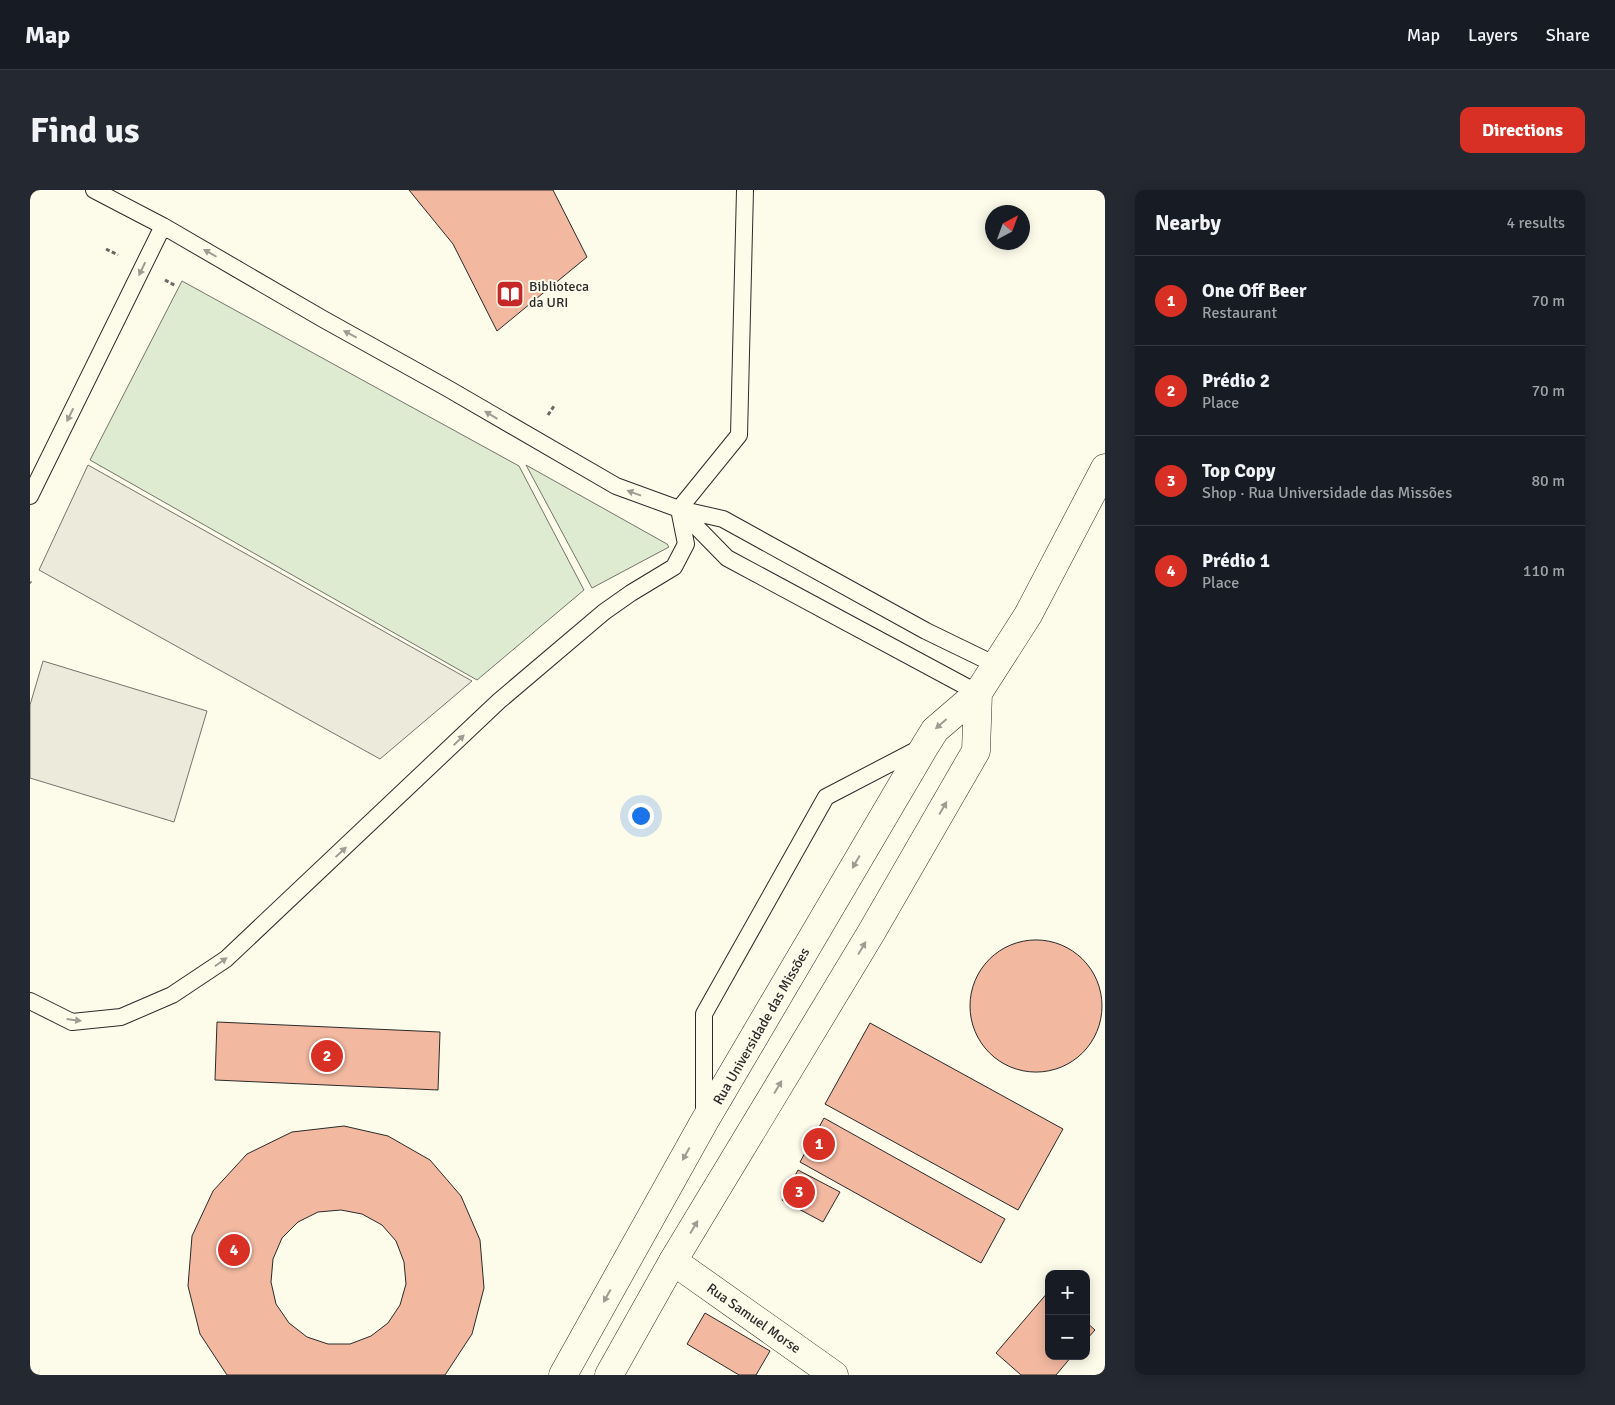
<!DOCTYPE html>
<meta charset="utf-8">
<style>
body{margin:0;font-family:Signika,sans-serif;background:#242831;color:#f1f3f6}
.controls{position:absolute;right:15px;bottom:15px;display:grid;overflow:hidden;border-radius:10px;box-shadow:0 2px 12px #0003}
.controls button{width:45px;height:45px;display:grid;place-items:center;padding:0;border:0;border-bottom:1px solid #363941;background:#171b24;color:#f1f3f6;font:25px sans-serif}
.compass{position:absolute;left:955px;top:15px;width:45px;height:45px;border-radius:50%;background:#171b24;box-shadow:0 2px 12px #0003;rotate:41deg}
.you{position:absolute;left:610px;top:625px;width:18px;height:18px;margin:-12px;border:4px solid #fff;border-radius:50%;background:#1a73e8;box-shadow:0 0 0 8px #1a73e833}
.badge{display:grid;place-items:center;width:32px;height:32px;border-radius:50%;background:#d93025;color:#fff;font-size:16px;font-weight:700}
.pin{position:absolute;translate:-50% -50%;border:2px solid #fff;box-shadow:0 1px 5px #0006}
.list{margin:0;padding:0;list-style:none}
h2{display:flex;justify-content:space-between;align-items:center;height:65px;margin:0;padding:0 20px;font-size:21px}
h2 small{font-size:16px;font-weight:400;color:#9ea1a6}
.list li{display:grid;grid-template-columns:32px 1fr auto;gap:15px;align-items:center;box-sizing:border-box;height:90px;padding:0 20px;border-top:1px solid #363941}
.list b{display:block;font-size:19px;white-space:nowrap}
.list p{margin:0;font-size:16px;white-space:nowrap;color:#9ea1a6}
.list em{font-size:16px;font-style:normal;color:#9ea1a6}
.map{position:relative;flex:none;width:1075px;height:1185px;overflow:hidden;border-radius:10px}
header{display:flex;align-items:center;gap:30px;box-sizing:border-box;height:70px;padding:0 25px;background:#171b24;border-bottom:1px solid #363941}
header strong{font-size:24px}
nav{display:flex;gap:28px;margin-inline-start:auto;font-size:18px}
.intro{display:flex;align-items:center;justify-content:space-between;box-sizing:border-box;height:120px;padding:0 30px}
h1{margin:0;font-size:35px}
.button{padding:12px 22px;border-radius:10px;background:#d93025;color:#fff;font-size:18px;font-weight:700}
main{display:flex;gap:30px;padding:0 30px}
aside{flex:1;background:#171b24;border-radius:10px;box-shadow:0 2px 12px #0003}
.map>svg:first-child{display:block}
.green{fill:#deebd1;stroke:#74746e}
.parking{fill:#eceadb;stroke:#74746e}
.building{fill:#f2b8a0;stroke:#2b2b2b;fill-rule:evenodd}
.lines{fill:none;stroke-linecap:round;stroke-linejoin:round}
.service-casing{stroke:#2b2b2b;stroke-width:18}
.minor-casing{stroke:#2b2b2b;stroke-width:29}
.secondary-casing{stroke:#2b2b2b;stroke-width:29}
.path{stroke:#6a6964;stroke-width:3;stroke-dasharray:4 2.5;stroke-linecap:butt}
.service{stroke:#fdfbea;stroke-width:16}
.minor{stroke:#fdfbea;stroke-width:28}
.secondary{stroke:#fdfbea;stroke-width:28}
.oneway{fill:#9e9d94}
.labels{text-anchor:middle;stroke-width:4;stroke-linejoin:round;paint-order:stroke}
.poi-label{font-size:14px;fill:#2b2b2b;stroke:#fdfbea;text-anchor:start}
.street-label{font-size:14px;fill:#2b2b2b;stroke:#fdfbea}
</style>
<header>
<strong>Map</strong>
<nav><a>Map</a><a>Layers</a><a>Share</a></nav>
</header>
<div class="intro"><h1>Find us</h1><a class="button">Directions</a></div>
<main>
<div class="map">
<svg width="1075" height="1185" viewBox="0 0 1075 1185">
<rect width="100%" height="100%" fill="#fdfbea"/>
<path class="green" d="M 152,91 L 489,276 L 554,400 L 447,490 L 60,270 Z
M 496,275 L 637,354 L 639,357 L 562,398 Z"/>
<path class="parking" d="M 58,275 L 442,491 L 350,569 L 9,380 Z
M 13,471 L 177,521 L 144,632 L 0,588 L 0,515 Z"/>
<path class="building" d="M 379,0 L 523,0 L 557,67 L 467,141 L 423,54 Z
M940 816a66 66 0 1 1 132 0a66 66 0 1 1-132 0Z
M 187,832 L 410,842 L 408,900 L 185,890 Z
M 840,833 L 1033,939 L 988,1020 L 795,914 Z
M 794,928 L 975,1029 L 951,1073 L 770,972 Z
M 314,936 L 358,946 L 400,970 L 431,1006 L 450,1050 L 454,1098 L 442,1144 L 415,1185 L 197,1185 L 170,1144 L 158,1096 L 162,1046 L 183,1001 L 217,964 L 262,942 ZM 311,1020 L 332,1024 L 352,1035 L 366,1051 L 374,1072 L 376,1094 L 370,1115 L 358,1133 L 341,1146 L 320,1154 L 298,1154 L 277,1147 L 259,1133 L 246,1114 L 241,1092 L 243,1069 L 252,1048 L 268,1032 L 288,1022 Z
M 768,980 L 810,1002 L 793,1032 L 752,1010 Z
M 1019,1101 L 1019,1166 L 1042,1166 L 1026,1185 L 991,1185 L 966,1163 Z
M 675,1123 L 740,1161 L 726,1185 L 709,1185 L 657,1154 Z
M 1056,1132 L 1065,1140 L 1056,1150 Z"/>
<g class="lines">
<defs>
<path id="service" d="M 64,0 L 133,36 L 293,129 L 417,198 L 586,296 L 649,319 L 693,329 L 896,441 L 966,475
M 0,306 L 133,36
M 649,319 L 697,368 L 948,503
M 649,319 L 709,245 L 715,0
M 0,811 L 42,832 L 91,827 L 142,805 L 196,769 L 469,511 L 574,422 L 601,403 L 644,377 L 656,354 L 649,319
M 674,927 L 674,824 L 796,607 L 890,558"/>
<path id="minor" d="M 643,1071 L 804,1185"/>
<path id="secondary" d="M 533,1185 L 674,932 L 895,556 L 905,540 L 948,503 L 998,425 L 1075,278
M 579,1185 L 643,1071 L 841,743 L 946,561 L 948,503"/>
</defs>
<use href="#service" class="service-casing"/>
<use href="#minor" class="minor-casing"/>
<use href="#secondary" class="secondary-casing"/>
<path class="path" d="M 76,59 L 88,65
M 135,90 L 146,96
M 518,225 L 524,216
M 0,392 L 1,393"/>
<use href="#service" class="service"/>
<use href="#minor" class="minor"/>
<use href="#secondary" class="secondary"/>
</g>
<defs><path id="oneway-solid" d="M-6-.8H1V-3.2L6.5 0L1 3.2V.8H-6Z" transform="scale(1.25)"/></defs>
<g class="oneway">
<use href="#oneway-solid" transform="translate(180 63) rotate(-150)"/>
<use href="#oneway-solid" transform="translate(112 79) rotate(116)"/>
<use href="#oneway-solid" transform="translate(320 144) rotate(-152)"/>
<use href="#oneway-solid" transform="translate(40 225) rotate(116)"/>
<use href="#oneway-solid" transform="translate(461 225) rotate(-149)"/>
<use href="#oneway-solid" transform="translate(604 303) rotate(-160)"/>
<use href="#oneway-solid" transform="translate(911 534) rotate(139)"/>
<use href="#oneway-solid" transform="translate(429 550) rotate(-44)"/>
<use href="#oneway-solid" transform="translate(913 618) rotate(-60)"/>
<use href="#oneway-solid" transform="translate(311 662) rotate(-43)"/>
<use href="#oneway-solid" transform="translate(826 672) rotate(120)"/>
<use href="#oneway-solid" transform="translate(832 758) rotate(-59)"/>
<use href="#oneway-solid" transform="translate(191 772) rotate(-35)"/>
<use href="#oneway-solid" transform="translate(44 830) rotate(7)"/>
<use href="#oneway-solid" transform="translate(748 897) rotate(-59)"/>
<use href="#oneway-solid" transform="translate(656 964) rotate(119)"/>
<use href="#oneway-solid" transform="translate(664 1037) rotate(-59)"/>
<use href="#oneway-solid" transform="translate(577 1106) rotate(119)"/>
</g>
<defs>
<symbol id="library-square" viewBox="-11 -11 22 22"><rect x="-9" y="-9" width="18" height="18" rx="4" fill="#c62828" stroke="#fdfbea"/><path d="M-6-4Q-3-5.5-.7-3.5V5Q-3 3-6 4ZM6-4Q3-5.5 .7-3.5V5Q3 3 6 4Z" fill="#fff"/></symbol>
</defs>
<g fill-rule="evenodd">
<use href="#library-square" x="464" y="88" width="32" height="32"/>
</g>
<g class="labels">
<g class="poi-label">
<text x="499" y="101">Biblioteca<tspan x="499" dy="16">da URI</tspan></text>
</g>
<g class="street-label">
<text transform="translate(731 836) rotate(-60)" y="5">Rua Universidade das Missões</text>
<text transform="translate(724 1128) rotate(35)" y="5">Rua Samuel Morse</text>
</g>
</g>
</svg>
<div class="controls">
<button>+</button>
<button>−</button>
</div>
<svg class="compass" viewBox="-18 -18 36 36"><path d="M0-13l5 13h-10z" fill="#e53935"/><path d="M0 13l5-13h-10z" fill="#9ea1a6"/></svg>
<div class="you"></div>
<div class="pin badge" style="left:789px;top:954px">1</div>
<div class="pin badge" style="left:297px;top:866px">2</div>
<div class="pin badge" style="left:769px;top:1002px">3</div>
<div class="pin badge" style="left:204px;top:1060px">4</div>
</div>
<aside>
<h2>Nearby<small>4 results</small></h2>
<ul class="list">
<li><span class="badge">1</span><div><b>One Off Beer</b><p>Restaurant</p></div><em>70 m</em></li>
<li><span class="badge">2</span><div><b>Prédio 2</b><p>Place</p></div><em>70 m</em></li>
<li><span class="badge">3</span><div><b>Top Copy</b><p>Shop · Rua Universidade das Missões</p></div><em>80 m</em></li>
<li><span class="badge">4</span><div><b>Prédio 1</b><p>Place</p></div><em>110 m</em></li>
</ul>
</aside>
</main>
